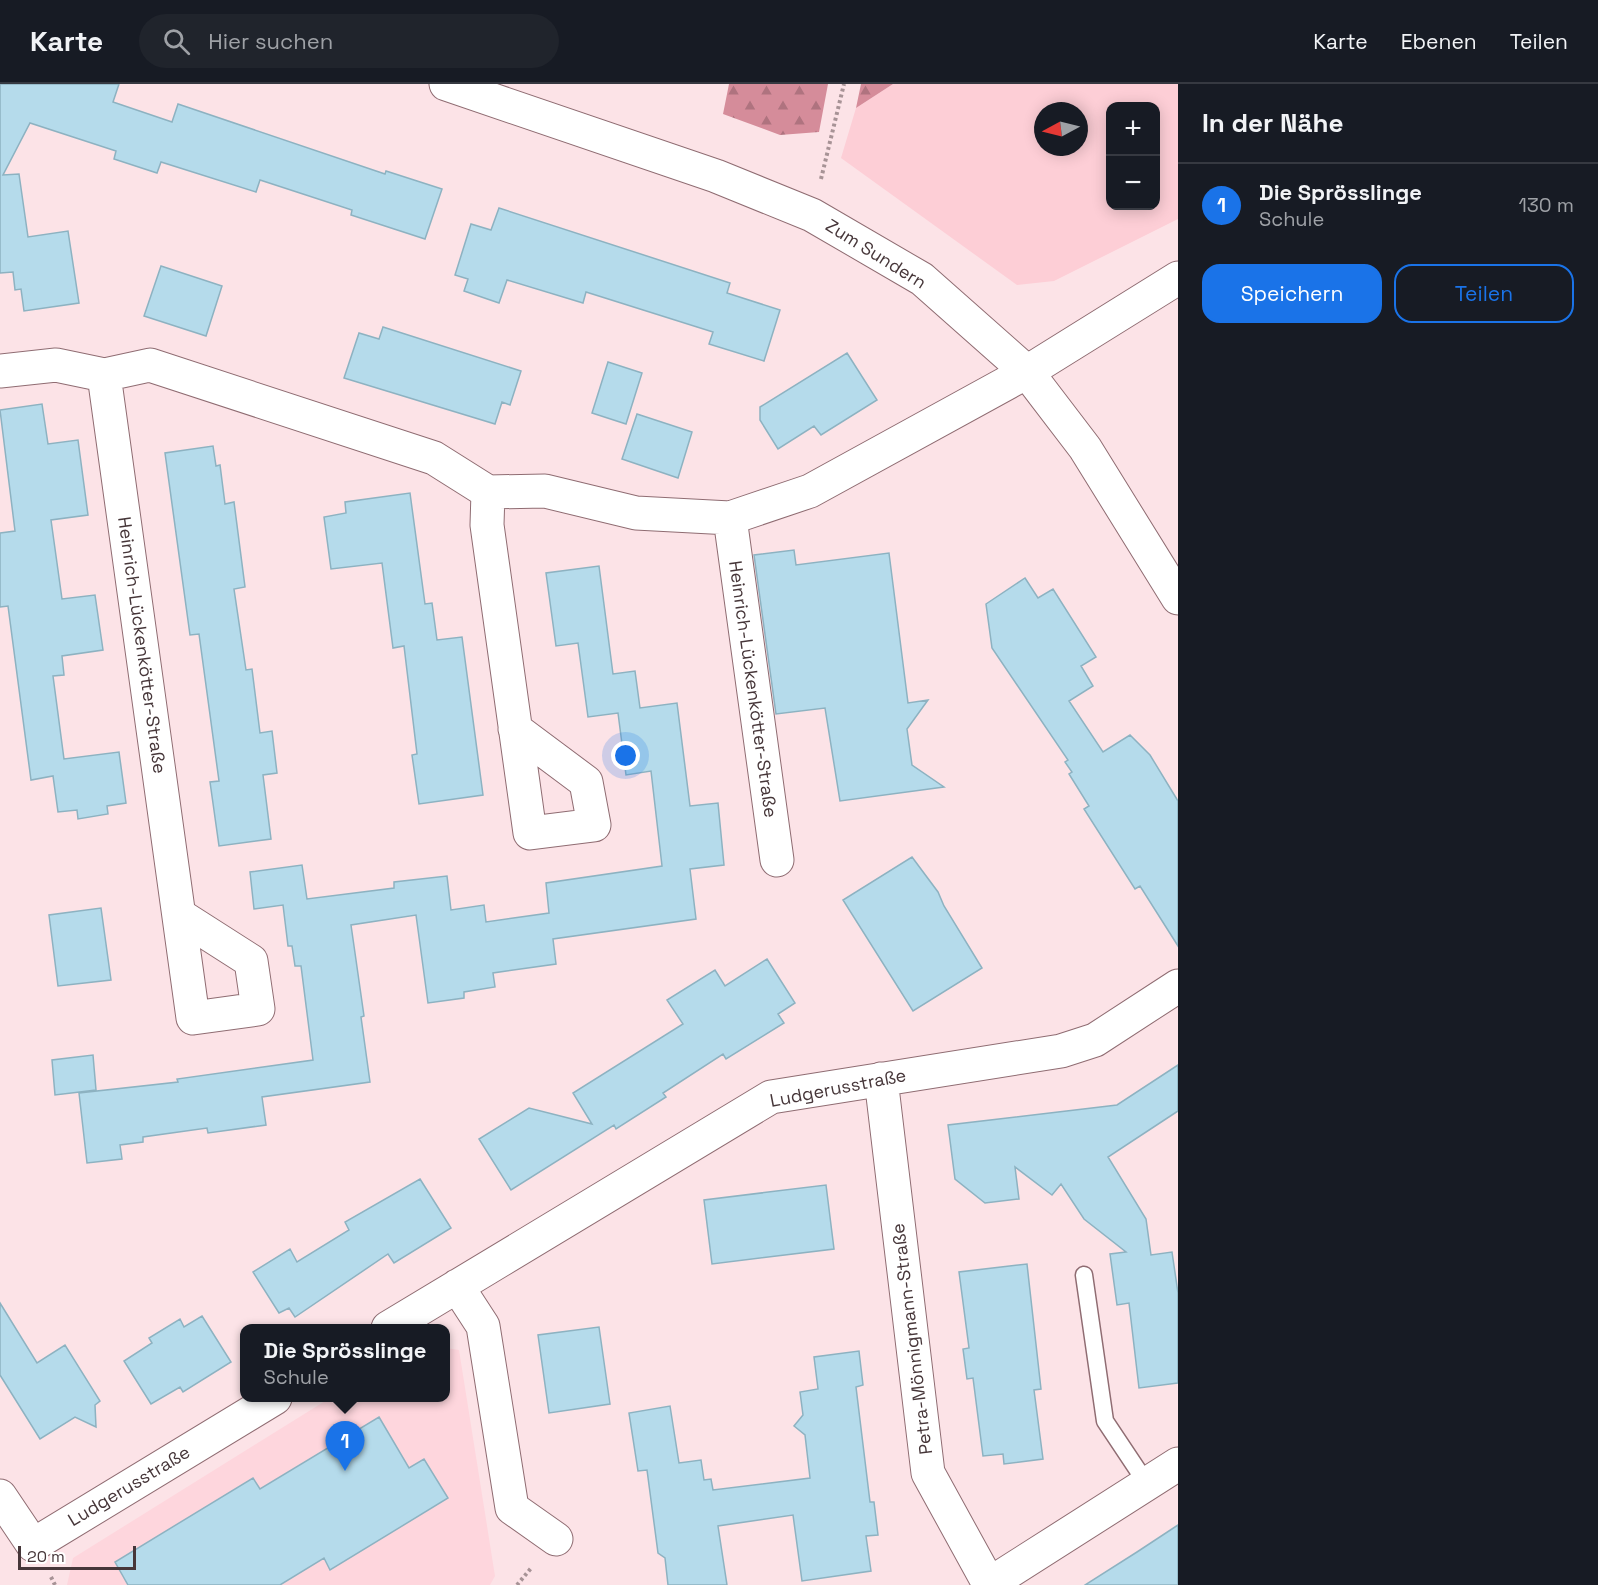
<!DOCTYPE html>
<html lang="de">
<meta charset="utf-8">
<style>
body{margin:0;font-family:"Space Grotesk",sans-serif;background:#20242c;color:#f1f3f6}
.controls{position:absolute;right:18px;top:18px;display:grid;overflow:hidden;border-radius:12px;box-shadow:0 3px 15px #0003}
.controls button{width:54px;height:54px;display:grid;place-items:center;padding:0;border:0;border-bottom:2px solid #363941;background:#171b24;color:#f1f3f6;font:30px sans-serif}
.compass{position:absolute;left:1034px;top:18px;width:54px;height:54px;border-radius:50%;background:#171b24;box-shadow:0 3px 15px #0003;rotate:263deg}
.scale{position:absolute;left:18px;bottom:15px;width:118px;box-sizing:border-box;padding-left:6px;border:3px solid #463639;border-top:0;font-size:16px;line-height:21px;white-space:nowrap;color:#463639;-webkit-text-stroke:4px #fff;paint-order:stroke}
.you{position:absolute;left:626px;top:672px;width:21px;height:21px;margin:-15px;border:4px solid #fff;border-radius:50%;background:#1a73e8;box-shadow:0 0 0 9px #1a73e833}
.badge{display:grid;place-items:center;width:39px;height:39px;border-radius:50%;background:#1a73e8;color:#fff;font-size:20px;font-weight:700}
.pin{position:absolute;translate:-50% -50px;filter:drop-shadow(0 2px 3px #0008)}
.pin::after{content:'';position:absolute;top:32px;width:21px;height:18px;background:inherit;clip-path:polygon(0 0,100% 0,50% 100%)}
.popup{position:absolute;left:240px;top:1240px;width:210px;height:78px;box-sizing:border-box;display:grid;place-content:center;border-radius:12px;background:#171b24;filter:drop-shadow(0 2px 4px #0005);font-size:20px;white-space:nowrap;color:#9ea1a6}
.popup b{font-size:22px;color:#f1f3f6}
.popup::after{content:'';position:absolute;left:50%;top:100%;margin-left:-12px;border:12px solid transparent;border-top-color:#171b24}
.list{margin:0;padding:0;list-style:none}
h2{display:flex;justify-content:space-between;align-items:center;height:78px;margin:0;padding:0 24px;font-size:26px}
h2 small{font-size:20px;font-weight:400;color:#9ea1a6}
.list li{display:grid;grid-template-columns:39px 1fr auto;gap:18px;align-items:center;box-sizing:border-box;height:84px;padding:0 24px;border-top:2px solid #363941}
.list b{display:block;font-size:22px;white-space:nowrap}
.list p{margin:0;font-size:20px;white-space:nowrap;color:#9ea1a6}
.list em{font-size:20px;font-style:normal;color:#9ea1a6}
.actions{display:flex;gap:12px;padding:18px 24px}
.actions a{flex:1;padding:14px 0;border:2px solid #1a73e8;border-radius:18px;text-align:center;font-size:21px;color:#1a73e8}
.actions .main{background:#1a73e8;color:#fff}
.icon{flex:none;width:33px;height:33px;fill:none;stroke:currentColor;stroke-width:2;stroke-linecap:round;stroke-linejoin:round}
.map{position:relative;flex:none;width:1178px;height:1501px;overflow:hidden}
header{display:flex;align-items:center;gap:36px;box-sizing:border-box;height:84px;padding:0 30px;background:#171b24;border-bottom:2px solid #363941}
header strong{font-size:28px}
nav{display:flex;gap:33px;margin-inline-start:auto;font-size:21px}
.search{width:420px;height:54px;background:#20242c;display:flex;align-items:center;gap:15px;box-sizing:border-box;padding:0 21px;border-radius:33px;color:#9ea1a6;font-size:22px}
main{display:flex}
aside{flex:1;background:#171b24}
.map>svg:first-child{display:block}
.built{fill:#fed6dd}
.grass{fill:#fdced6;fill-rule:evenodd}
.forest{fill:url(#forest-firs)}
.building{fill:#b5dbeb;stroke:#8db2c1;stroke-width:1.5}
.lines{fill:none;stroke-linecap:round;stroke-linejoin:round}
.service-casing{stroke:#8f6c72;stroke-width:19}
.minor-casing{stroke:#8f6c72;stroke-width:35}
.path{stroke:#a79396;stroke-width:4;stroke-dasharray:3 3;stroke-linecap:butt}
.service{stroke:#fff;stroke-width:16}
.minor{stroke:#fff;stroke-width:33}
.labels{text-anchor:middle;stroke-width:5;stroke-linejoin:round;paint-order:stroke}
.street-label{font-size:18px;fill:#463639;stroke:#fff}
</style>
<header>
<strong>Karte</strong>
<div class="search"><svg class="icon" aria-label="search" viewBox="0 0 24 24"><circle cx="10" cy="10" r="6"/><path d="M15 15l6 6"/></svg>Hier suchen</div>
<nav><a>Karte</a><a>Ebenen</a><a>Teilen</a></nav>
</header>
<main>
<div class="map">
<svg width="1178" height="1501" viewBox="0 0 1178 1501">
<defs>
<pattern id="forest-firs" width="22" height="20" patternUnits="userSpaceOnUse" patternTransform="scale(1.5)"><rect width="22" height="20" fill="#d58c9a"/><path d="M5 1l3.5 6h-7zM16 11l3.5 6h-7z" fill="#af737f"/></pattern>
</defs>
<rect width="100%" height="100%" fill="#fce3e7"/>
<path class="built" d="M 446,1264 L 459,1266 L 495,1492 L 490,1501 L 67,1501 L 73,1474 L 330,1314 L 446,1314 Z"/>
<path class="grass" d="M 893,0 L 1178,0 L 1178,135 L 1054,197 L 1017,201 L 841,74 L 856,24 ZM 1110,22 L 1156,22 L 1156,122 L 1110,122 ZM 1043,27 L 1079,27 L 1079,63 L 1043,63 Z"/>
<path class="forest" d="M 729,0 L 828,0 L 819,48 L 780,51 L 723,30 Z
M 861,0 L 893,0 L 856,24 Z"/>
<path class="building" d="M 0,0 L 119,0 L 113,18 L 172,38 L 178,20 L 385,90 L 386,87 L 442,105 L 425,155 L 351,131 L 352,126 L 260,96 L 256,108 L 161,78 L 157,89 L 114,75 L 116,67 L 30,39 L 3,91 L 19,90 L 28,153 L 68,147 L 79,219 L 24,227 L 21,205 L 15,206 L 13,188 L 0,189 Z
M 499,124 L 730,199 L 727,209 L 780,226 L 764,277 L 709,260 L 713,248 L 586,208 L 583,219 L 507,196 L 499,219 L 464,207 L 468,195 L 455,191 L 471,140 L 491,146 Z
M 161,182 L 222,202 L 206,252 L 144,232 Z
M 383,243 L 521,287 L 510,321 L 502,318 L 495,340 L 344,294 L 359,249 L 379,255 Z
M 847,269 L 877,316 L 821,351 L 814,342 L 778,365 L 760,336 L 760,323 Z
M 608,278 L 642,289 L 626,340 L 592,329 Z
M 42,320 L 48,360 L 78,356 L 88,431 L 51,436 L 62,515 L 95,511 L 103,566 L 62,572 L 64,591 L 53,592 L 64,675 L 119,668 L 126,719 L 107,722 L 108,730 L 78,735 L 77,726 L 58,728 L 53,692 L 31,696 L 8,522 L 0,523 L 0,449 L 15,447 L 0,326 Z
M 637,330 L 692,348 L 678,394 L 622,375 Z
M 213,362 L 216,382 L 220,381 L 225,420 L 234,418 L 245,503 L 234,505 L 246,586 L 252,585 L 260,649 L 272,647 L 277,689 L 263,691 L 271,755 L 219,762 L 210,698 L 219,697 L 199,550 L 190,551 L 165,369 Z
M 410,409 L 425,520 L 432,519 L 437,556 L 462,553 L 483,711 L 419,720 L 412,671 L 417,670 L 404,562 L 393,564 L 382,479 L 331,485 L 324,433 L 346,429 L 345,418 Z
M 794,466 L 796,481 L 889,469 L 908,619 L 928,616 L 907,645 L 912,681 L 944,703 L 840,717 L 825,624 L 776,630 L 754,471 Z
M 599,482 L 613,590 L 635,587 L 640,624 L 677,619 L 690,722 L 718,719 L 724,781 L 690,785 L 696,835 L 553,855 L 556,880 L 493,889 L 495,903 L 464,908 L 464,914 L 428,919 L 416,831 L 351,841 L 364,932 L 361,933 L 370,998 L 262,1013 L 266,1041 L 208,1049 L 207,1044 L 143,1053 L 143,1058 L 120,1061 L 122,1075 L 87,1079 L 79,1009 L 178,998 L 177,995 L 313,976 L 301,882 L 295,882 L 292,862 L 288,862 L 283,821 L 254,825 L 250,788 L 302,781 L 307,815 L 394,804 L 394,798 L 447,792 L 451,826 L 484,821 L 486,838 L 549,829 L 546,799 L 662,782 L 651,687 L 626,691 L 618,629 L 588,633 L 578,559 L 556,562 L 546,489 Z
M 1025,494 L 1038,514 L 1053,505 L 1096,573 L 1081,582 L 1093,602 L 1069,617 L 1103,668 L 1130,651 L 1150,671 L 1178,717 L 1178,862 L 1140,802 L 1135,805 L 1084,725 L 1089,722 L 1069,690 L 1072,688 L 1065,678 L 1068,676 L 992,564 L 986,520 Z
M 912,773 L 938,808 L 944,822 L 982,884 L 913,927 L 843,816 Z
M 101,824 L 111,896 L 58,902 L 49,831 Z
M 767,875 L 795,919 L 778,930 L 784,939 L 726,975 L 723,970 L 663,1009 L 666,1013 L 616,1045 L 614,1041 L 511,1106 L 479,1055 L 529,1024 L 592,1040 L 573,1009 L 683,940 L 667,916 L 715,886 L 725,902 Z
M 93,971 L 96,1006 L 55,1011 L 52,976 Z
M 1178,981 L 1178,1027 L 1108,1073 L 1146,1135 L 1151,1171 L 1172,1168 L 1178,1209 L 1178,1299 L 1139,1304 L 1129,1219 L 1117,1221 L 1110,1170 L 1126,1168 L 1084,1135 L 1061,1100 L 1052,1111 L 1015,1083 L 1019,1115 L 985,1119 L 955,1095 L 948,1041 L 1117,1021 Z
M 420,1095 L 451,1144 L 394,1179 L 388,1170 L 295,1233 L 289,1224 L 279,1229 L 253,1188 L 290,1165 L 297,1178 L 349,1146 L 345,1138 Z
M 826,1101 L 834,1165 L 712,1180 L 704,1116 Z
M 1027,1180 L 1041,1305 L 1034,1306 L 1043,1375 L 1004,1380 L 1003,1370 L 983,1372 L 973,1294 L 967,1295 L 963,1265 L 969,1264 L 959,1188 Z
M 0,1219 L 37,1279 L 65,1261 L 100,1317 L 95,1321 L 96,1343 L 75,1333 L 40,1355 L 0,1291 Z
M 202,1232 L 231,1278 L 183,1308 L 180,1303 L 151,1320 L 124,1277 L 152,1259 L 149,1254 L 180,1235 L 184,1243 Z
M 599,1243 L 610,1320 L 549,1329 L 538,1251 Z
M 859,1267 L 863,1301 L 856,1303 L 870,1418 L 874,1418 L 878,1451 L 866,1452 L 871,1487 L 802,1497 L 793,1431 L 718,1442 L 727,1501 L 668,1501 L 665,1474 L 658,1469 L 647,1386 L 638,1387 L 629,1329 L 670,1322 L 679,1379 L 701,1376 L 704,1396 L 711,1395 L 713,1406 L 810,1394 L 805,1351 L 794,1342 L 803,1331 L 800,1308 L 818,1305 L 814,1273 Z
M 379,1333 L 409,1384 L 424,1375 L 448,1414 L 330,1486 L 324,1474 L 280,1501 L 128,1501 L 115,1478 L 253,1394 L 260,1405 Z
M 1178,1441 L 1178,1501 L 1085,1501 L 1137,1468 Z"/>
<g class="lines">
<defs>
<path id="service" d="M 1084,1191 L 1105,1337 L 1147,1400"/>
<path id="minor" d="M 446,0 L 716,92 L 812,131 L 922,195 L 1027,288 L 1085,364 L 1178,514
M 0,287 L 56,281 L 104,291 L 150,281 L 434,374 L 488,408 L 545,407 L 636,429 L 730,434 L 810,407 L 1027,288 L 1178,194
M 104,291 L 193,934 L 258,925 L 251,877 L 179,831
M 488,408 L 487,441 L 530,749 L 594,741 L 586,698 L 515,645
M 730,434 L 777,776
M 881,995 L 928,1389 L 989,1500
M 457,1202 L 483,1242 L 512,1424 L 556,1455
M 388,1244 L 771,1013 L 1061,967 L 1095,956 L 1178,902
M 0,1412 L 33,1461 L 275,1314
M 988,1501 L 1178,1380"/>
</defs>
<use href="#service" class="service-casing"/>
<use href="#minor" class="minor-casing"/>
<path class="path" d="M 821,95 L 844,0
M 51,1493 L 55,1501
M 517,1501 L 532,1483"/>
<use href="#service" class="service"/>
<use href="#minor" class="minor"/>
</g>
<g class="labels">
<g class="street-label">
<text transform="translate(876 170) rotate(32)" y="6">Zum Sundern</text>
<text transform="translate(142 561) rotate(82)" y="6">Heinrich-Lückenkötter-Straße</text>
<text transform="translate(753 605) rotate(82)" y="6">Heinrich-Lückenkötter-Straße</text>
<text transform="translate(838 1004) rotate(-11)" y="6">Ludgerusstraße</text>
<text transform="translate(912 1255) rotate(-97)" y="6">Petra-Mönnigmann-Straße</text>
<text transform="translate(129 1402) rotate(-31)" y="6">Ludgerusstraße</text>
</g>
</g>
</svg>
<div class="controls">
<button>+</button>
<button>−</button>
</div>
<svg class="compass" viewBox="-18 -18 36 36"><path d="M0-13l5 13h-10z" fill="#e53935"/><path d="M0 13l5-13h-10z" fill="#9ea1a6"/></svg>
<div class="scale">20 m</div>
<div class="you"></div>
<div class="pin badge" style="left:345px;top:1387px">1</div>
<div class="popup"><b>Die Sprösslinge</b>Schule</div>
</div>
<aside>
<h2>In der Nähe<small></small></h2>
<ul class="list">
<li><span class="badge">1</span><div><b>Die Sprösslinge</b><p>Schule</p></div><em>130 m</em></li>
</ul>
<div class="actions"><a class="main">Speichern</a><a>Teilen</a></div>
</aside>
</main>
